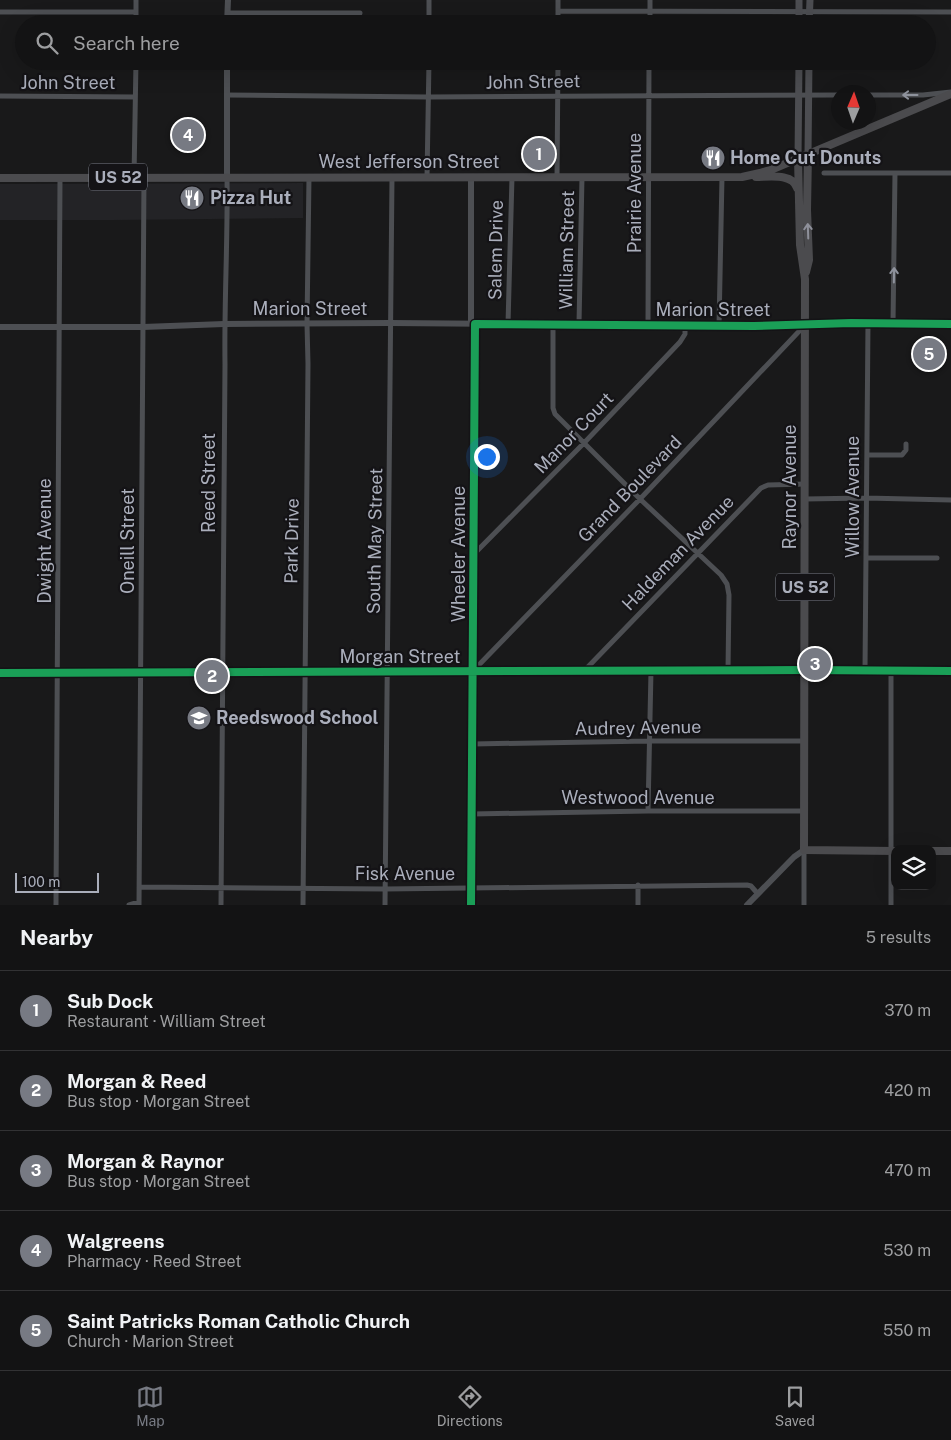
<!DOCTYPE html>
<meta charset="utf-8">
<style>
body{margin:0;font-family:"Public Sans",sans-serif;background:#202022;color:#f1f3f6}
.controls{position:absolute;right:15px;bottom:15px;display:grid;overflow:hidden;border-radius:10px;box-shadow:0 5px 20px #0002}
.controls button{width:45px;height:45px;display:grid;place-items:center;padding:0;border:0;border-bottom:1px solid #323234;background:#131314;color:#f1f3f6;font:25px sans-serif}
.compass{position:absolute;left:831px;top:85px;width:45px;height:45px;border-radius:50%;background:#131314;box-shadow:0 5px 20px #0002;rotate:2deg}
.scale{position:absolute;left:15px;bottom:12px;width:84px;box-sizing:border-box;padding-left:5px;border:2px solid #aaaebb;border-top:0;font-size:14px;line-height:18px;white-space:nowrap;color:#aaaebb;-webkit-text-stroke:4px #141316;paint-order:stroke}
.you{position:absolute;left:486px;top:456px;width:18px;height:18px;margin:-12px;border:4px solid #fff;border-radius:50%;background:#1a73e8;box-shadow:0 0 0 8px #1a73e833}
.badge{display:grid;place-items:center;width:32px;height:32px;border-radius:50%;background:#777a83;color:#fff;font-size:16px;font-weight:700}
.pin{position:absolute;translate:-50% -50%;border:2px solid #fff;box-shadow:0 1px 5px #0006}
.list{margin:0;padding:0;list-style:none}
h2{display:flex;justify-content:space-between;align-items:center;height:65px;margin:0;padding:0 20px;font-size:21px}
h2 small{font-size:16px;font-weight:400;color:#9d9ea0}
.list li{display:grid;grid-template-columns:32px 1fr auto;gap:15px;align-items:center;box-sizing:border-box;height:80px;padding:0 20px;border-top:1px solid #323234}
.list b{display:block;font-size:19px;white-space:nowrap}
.list p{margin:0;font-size:16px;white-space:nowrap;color:#9d9ea0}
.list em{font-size:16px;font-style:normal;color:#9d9ea0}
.icon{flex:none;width:28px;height:28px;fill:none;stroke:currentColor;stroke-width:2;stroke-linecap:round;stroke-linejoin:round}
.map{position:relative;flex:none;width:951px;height:905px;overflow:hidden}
.search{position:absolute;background:#131314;box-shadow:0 5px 20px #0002;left:15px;right:15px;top:15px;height:55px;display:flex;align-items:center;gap:12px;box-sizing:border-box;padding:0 18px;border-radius:28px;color:#9d9ea0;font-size:19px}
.sheet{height:465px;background:#131314}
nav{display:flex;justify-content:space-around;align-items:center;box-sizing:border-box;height:70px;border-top:1px solid #323234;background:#131314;font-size:14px;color:#9d9ea0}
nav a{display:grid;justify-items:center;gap:2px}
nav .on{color:#777a83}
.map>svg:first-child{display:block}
.built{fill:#232326}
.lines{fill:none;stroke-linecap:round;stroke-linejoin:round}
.minor{stroke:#4d4f53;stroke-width:5}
.tertiary{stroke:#4d4f53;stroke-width:6}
.secondary{stroke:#4c4d51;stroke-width:7}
.primary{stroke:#4b4b4e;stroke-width:8}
.cycleway-casing{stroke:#141316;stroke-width:11}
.cycleway{stroke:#1a9f57;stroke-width:8}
.oneway{stroke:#8e929c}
.oneway2{stroke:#8e909a}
.labels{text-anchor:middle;stroke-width:4.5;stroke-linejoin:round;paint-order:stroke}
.shield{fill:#141316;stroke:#7d808a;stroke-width:1}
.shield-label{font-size:16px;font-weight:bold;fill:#aaaebb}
.street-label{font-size:18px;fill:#aaaebb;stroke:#141316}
.poi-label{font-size:18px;font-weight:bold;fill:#aaaebb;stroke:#141316;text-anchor:start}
</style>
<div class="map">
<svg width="951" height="905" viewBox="0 0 951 905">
<rect width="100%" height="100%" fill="#19191a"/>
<path class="built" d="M 303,183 L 303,218 L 114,220 L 0,220 L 0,184 Z"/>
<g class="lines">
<path class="minor" d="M 558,11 L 951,12
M 0,12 L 136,12
M 228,13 L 360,13
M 136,24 L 136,0
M 429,24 L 429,0
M 558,24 L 558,0
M 650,24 L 650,0
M 227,95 L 428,97 L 838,95
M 868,95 L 923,95 L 951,92
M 0,96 L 135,97
M 824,173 L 951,173
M 134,177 L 136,61
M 427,177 L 429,61
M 557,177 L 558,61
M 893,323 L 895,173
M 508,324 L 512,177
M 553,324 L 553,408 L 555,414 L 640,499 L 721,575 L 727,584 L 729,595 L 728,670
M 579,324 L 582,177
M 648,326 L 649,61
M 719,326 L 722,177
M 867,455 L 902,455 L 906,450 L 906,444
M 805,499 L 866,498 L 951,500
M 474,554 L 584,443 L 680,342 L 685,334 L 685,326
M 866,558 L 937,558
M 865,670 L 868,323
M 891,670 L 891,905
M 473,671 L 640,499 L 805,325
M 584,671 L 761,488 L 768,485 L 805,484
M 473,744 L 649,741 L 805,741
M 648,811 L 651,671
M 472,814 L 648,811 L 804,811
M 139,887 L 385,889 L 747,885 L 751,886 L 758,894
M 56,905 L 60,178
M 129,905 L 139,902
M 139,905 L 144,177
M 221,905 L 225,364 C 224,302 228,240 227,177
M 303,905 L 308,364 L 307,324 L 309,177
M 385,905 L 392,177
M 638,905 L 638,885
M 804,905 L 804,850"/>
<path class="tertiary" d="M 227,24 L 228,0
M 227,177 L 227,61
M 471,323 L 471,177
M 0,327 L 143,327 L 224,324 L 390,323 L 754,326 L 851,323 L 951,324
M 0,673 L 805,670 L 951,671
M 471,905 L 475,324
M 747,905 L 794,857 L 804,850"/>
<path class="secondary" d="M 799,24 L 799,0
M 809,24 L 810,0
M 808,154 L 809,61
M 798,158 L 799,61"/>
<path class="primary" d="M 798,158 L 800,245 L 805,279 L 804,850 L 895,851
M 756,177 C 769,177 793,173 797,188
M 0,178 L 742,177 L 760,173 L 773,169 L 951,94
M 806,272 L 809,260 L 807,210 L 808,154
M 932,851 L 951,851"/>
<defs>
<path id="cycleway" d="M 0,673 L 805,670 L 951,671
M 471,905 L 475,324 L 754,326 L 851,323 L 951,324"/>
</defs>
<use href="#cycleway" class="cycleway-casing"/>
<use href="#cycleway" class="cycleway"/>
</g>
<defs><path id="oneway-shaft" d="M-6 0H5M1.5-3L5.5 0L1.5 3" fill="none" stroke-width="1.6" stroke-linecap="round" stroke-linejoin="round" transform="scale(1.25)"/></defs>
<g class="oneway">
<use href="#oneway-shaft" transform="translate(910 95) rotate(180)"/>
<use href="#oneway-shaft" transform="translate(894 275) rotate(-89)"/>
</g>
<use class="oneway2" href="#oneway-shaft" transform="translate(808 231) rotate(-92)"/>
<defs>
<symbol id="restaurant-disc" viewBox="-11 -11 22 22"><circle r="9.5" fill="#777a83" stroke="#141316"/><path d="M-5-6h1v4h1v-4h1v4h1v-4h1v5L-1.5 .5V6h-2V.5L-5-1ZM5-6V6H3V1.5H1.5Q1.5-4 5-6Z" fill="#fff"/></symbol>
<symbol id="school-disc" viewBox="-11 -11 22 22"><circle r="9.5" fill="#777a83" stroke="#141316"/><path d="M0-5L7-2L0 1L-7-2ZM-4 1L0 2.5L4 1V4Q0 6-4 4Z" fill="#fff"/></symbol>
</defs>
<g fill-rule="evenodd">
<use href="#restaurant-disc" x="699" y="144" width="28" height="28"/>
<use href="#restaurant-disc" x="178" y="184" width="28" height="28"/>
<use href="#school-disc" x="185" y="704" width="28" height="28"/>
</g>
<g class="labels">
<g class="shield">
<rect x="89" y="163.5" width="58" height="27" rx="4"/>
<rect x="776" y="573.5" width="58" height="27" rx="4"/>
</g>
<g class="shield-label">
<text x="118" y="183">US 52</text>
<text x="805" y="593">US 52</text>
</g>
<g class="street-label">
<text transform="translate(533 82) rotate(-1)" y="6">John Street</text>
<text x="68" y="89">John Street</text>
<text x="409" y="168">West Jefferson Street</text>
<text transform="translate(635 193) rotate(-90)" y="6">Prairie Avenue</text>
<text transform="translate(496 250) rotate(-89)" y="6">Salem Drive</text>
<text transform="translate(567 250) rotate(-89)" y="6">William Street</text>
<text x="310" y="315">Marion Street</text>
<text x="713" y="316">Marion Street</text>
<text transform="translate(574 433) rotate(-46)" y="6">Manor Court</text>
<text transform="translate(209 483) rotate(-90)" y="6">Reed Street</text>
<text transform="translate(790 487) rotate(-90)" y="6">Raynor Avenue</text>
<text transform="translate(630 489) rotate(-46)" y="6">Grand Boulevard</text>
<text transform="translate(853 497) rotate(-90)" y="6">Willow Avenue</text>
<text transform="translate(45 541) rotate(-90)" y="6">Dwight Avenue</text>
<text transform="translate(128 541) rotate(-90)" y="6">Oneill Street</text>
<text transform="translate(292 541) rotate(-89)" y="6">Park Drive</text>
<text transform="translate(375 541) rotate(-89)" y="6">South May Street</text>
<text transform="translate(678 553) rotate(-46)" y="6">Haldeman Avenue</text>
<text transform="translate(459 554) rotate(-90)" y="6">Wheeler Avenue</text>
<text x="400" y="663">Morgan Street</text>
<text transform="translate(638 728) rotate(-1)" y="6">Audrey Avenue</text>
<text x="638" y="804">Westwood Avenue</text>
<text x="405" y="880">Fisk Avenue</text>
</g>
<g class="poi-label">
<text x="730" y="164">Home Cut Donuts</text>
<text x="210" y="204">Pizza Hut</text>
<text x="216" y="724">Reedswood School</text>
</g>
</g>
</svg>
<div class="controls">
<button><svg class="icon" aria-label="layers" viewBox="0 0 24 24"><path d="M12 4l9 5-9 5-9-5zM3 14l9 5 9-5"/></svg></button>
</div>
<svg class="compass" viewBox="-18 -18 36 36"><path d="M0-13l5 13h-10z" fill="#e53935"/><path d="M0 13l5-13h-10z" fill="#9d9ea0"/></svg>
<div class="scale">100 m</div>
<div class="you"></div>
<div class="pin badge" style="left:539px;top:154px">1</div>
<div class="pin badge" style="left:212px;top:676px">2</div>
<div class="pin badge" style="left:815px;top:664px">3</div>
<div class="pin badge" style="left:188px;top:135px">4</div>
<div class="pin badge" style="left:929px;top:354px">5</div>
<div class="search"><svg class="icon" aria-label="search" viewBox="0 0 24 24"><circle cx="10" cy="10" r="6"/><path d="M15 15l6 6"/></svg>Search here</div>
</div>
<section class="sheet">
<h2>Nearby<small>5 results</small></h2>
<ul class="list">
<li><span class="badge">1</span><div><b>Sub Dock</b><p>Restaurant · William Street</p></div><em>370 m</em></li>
<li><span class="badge">2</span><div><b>Morgan &amp; Reed</b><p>Bus stop · Morgan Street</p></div><em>420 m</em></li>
<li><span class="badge">3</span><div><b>Morgan &amp; Raynor</b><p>Bus stop · Morgan Street</p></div><em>470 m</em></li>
<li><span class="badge">4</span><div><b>Walgreens</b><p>Pharmacy · Reed Street</p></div><em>530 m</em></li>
<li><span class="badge">5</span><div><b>Saint Patricks Roman Catholic Church</b><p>Church · Marion Street</p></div><em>550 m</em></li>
</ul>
</section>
<nav>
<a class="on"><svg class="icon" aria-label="map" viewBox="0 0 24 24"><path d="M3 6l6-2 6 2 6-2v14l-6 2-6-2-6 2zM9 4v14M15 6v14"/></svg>Map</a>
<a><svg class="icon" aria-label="directions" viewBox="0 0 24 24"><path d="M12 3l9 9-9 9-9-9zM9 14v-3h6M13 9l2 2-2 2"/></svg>Directions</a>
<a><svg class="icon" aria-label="saved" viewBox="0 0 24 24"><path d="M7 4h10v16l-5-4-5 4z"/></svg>Saved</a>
</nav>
